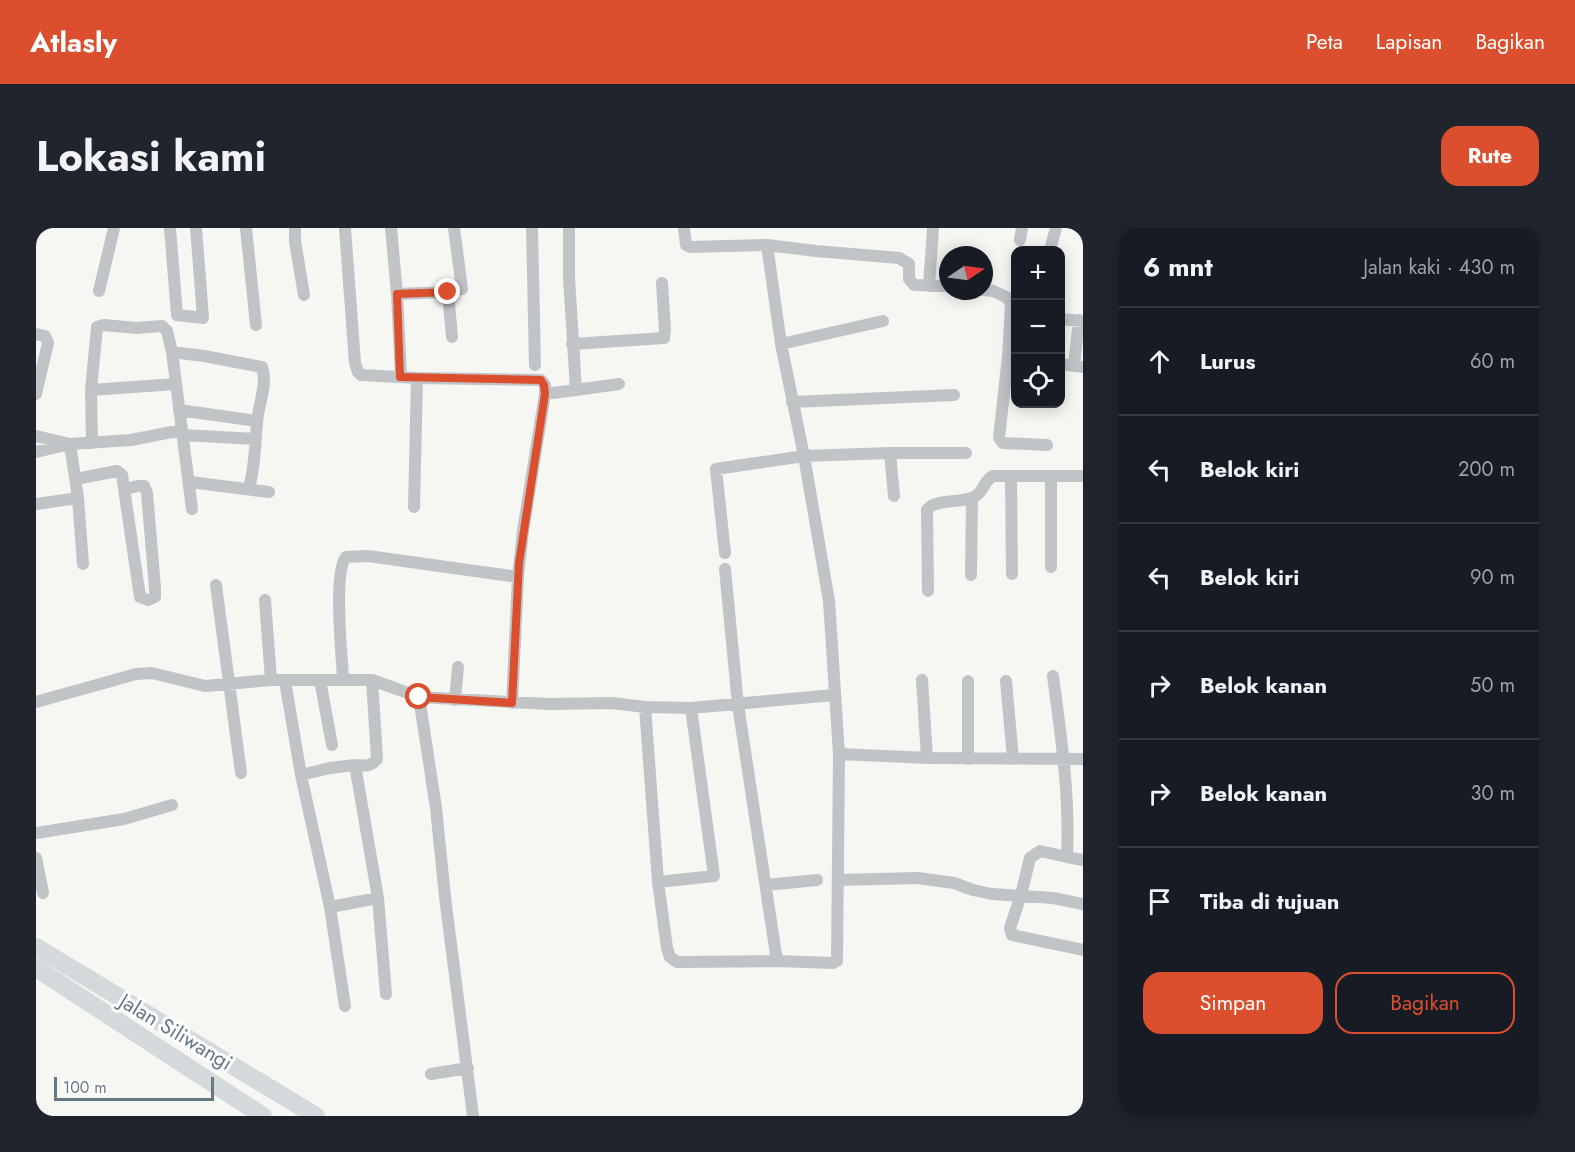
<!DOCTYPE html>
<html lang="id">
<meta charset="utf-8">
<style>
body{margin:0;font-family:Jost,sans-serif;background:#20242c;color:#f1f3f6}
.controls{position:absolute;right:18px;top:18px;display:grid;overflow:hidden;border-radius:12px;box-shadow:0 3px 15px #0003}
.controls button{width:54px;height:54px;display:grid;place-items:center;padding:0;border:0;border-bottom:2px solid #363941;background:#171b24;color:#f1f3f6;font:30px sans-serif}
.compass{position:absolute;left:903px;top:18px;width:54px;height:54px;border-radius:50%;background:#171b24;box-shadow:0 3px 15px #0003;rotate:77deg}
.scale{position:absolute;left:18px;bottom:15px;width:160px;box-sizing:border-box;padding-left:6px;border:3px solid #667883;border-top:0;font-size:16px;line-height:21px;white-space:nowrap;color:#667883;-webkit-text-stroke:4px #fff;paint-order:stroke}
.stop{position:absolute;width:18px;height:18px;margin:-14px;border:4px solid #db4e2e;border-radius:50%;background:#fff}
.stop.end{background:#db4e2e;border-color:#fff;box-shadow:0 2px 6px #0008}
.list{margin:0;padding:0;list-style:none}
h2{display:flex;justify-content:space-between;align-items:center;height:78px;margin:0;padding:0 24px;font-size:26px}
h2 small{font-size:20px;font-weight:400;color:#9ea1a6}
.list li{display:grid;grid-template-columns:39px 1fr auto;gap:18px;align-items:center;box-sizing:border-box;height:108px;padding:0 24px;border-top:2px solid #363941}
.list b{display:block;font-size:22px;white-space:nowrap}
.list em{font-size:20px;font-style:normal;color:#9ea1a6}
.actions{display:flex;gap:12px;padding:18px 24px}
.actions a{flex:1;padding:14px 0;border:2px solid #db4e2e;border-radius:18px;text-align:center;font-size:21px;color:#db4e2e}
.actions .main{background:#db4e2e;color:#fff}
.icon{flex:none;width:33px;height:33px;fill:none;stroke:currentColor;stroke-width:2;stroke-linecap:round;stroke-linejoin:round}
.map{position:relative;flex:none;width:1047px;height:888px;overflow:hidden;border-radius:18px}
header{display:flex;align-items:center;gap:36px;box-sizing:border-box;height:84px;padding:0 30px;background:#db4e2e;color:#fff}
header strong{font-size:28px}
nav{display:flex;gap:33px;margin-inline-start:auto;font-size:21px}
.intro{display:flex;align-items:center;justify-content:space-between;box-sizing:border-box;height:144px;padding:0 36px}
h1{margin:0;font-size:42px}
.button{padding:15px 27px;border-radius:18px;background:#db4e2e;color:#fff;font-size:21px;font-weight:700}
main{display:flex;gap:36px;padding:0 36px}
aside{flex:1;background:#171b24;border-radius:18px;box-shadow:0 3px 15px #0003}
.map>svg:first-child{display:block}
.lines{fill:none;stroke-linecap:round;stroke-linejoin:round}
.minor{stroke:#c0c4c7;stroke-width:12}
.secondary{stroke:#d4d9dc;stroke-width:18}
.route{stroke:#db4e2e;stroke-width:8}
.labels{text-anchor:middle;stroke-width:6;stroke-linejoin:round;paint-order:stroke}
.street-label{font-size:21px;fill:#667883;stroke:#fff}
</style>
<header>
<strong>Atlasly</strong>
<nav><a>Peta</a><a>Lapisan</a><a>Bagikan</a></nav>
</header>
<div class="intro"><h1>Lokasi kami</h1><a class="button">Rute</a></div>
<main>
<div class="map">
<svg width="1047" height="888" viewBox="0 0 1047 888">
<rect width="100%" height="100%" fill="#f6f6f3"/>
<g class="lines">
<path class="minor" d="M 134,0 L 141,87 L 167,90 L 160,0
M 210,0 L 220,97
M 259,0 L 259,13 L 268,67
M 309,0 L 319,135 L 322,144 L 325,147 L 381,150 L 505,152 L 509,157 L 509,166 L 487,303 L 482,349
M 355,0 L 361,66 L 365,149
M 496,0 L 499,137
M 648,0 L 650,17 L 654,19 L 731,17 L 780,23 L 863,30 L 873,36 L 873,51 L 878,57 L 912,58
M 984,12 L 986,0
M 1014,22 L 1020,0
M 893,58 L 897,0
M 948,62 L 957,63 L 972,70 L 975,78 L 972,128 L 963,210 L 967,215 L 1011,217
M 63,63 L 78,0
M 412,64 L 416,109
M 361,66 L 412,64 L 426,61 L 418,0
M 1024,91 L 1047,93
M 0,106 L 9,108 L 12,115 L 0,166
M 536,116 L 628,110 L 629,102 L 626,55
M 745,116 L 847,93
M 136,124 L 168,128 L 226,139 C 232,157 222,177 221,195 C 219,217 219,239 213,260
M 1024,136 L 1047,139
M 1038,138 L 1043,92
M 55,162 L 140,156
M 540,162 L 583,156
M 509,166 L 540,162 L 533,50 L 533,0
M 756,174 L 918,167
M 143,182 L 221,193
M 146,207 L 220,211
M 0,208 L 34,216 L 42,270 L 47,336
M 56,215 L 55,162 L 61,99 L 68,97 L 100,100 L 126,98 L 131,103 L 136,124 L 156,281
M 0,224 L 34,216 L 95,212 L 146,202
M 854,225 L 930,225
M 975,249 L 976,346
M 1015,249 L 1015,339
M 40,251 L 81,243 L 86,247 L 104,369 L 112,372 L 119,369 L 119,360 L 111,265 L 108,258 L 102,258 L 89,261
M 154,254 L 233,264
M 0,276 L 42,270
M 378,279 L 381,150
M 689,325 L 680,241 L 768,228 L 854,225 L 858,268
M 689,341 L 702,477 L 741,733
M 935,347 L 936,270
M 180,357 L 205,545
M 892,363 L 891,282 L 895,278 C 908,271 925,275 938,269 C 948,264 948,252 957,248 L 1047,248
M 229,372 L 235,452
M 1017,448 C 1025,508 1034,568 1031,629 L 1047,632
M 307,451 C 306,427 297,345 310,329 L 332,328 L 482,349 L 476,475
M 284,452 L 296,517
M 336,452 L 341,531 C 335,539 328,538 319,537 L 342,670 L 350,766
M 886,452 L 891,530
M 249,453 L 265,547 L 294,679 L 309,778
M 932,453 L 932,531
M 970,453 L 977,531
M 383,469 L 513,476 L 576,475 L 609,479 L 655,480 L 798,467
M 419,472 L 422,439
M 0,474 L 100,446 L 116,445 L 169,458 L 235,452 L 336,452 L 383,469 L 400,580 L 409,669 L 437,888
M 609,479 L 622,654 L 631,720 L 634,729 L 641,734 L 741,733 L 797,735 L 801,733 L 803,526 L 793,373 L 768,228 L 745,116 L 731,17
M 803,526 L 893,530 L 1047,531
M 265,547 L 294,540 L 319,537
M 0,605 L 88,591 L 136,577
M 1031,629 L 1004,623 L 994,630 L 985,667 L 974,700 L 976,707 L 1047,722
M 0,630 L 7,665
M 802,652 L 882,650 L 918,655 L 937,662 L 956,666 L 1017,670 L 1047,676
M 622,654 L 678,648 L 655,480
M 730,657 L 781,652
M 294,679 L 342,670
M 395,846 L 432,840"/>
<path class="secondary" d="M 0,719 L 280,888
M 0,740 L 227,888"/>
</g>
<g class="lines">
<path class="route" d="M 383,469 L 476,475 L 483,335 L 509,166 L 508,157 L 505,152 L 364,149 L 361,66 L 412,64"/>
</g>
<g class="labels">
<g class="street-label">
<text transform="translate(140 804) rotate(31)" y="7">Jalan Siliwangi</text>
</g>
</g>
</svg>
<div class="controls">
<button>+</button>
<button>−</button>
<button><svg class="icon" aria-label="locate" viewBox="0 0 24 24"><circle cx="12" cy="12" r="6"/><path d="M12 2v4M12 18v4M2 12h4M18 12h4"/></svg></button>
</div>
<svg class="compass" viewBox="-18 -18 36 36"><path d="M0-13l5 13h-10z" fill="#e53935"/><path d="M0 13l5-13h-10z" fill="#9ea1a6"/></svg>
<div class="scale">100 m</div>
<div class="stop" style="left:383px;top:469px"></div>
<div class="stop end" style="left:412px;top:64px"></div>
</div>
<aside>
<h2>6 mnt<small>Jalan kaki · 430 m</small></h2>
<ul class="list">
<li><svg class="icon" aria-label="ahead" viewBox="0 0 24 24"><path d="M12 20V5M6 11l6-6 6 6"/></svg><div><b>Lurus</b></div><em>60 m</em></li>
<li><svg class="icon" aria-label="left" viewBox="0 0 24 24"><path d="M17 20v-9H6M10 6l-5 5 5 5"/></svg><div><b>Belok kiri</b></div><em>200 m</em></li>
<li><svg class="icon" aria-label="left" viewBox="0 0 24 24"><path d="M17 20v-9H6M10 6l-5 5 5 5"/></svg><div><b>Belok kiri</b></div><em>90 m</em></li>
<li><svg class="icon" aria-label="right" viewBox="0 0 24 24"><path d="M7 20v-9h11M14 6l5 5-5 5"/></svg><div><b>Belok kanan</b></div><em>50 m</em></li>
<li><svg class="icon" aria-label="right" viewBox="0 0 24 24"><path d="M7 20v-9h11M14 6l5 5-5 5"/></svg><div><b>Belok kanan</b></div><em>30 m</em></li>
<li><svg class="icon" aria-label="arrive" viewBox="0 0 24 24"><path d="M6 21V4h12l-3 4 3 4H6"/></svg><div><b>Tiba di tujuan</b></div></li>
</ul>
<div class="actions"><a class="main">Simpan</a><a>Bagikan</a></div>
</aside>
</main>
